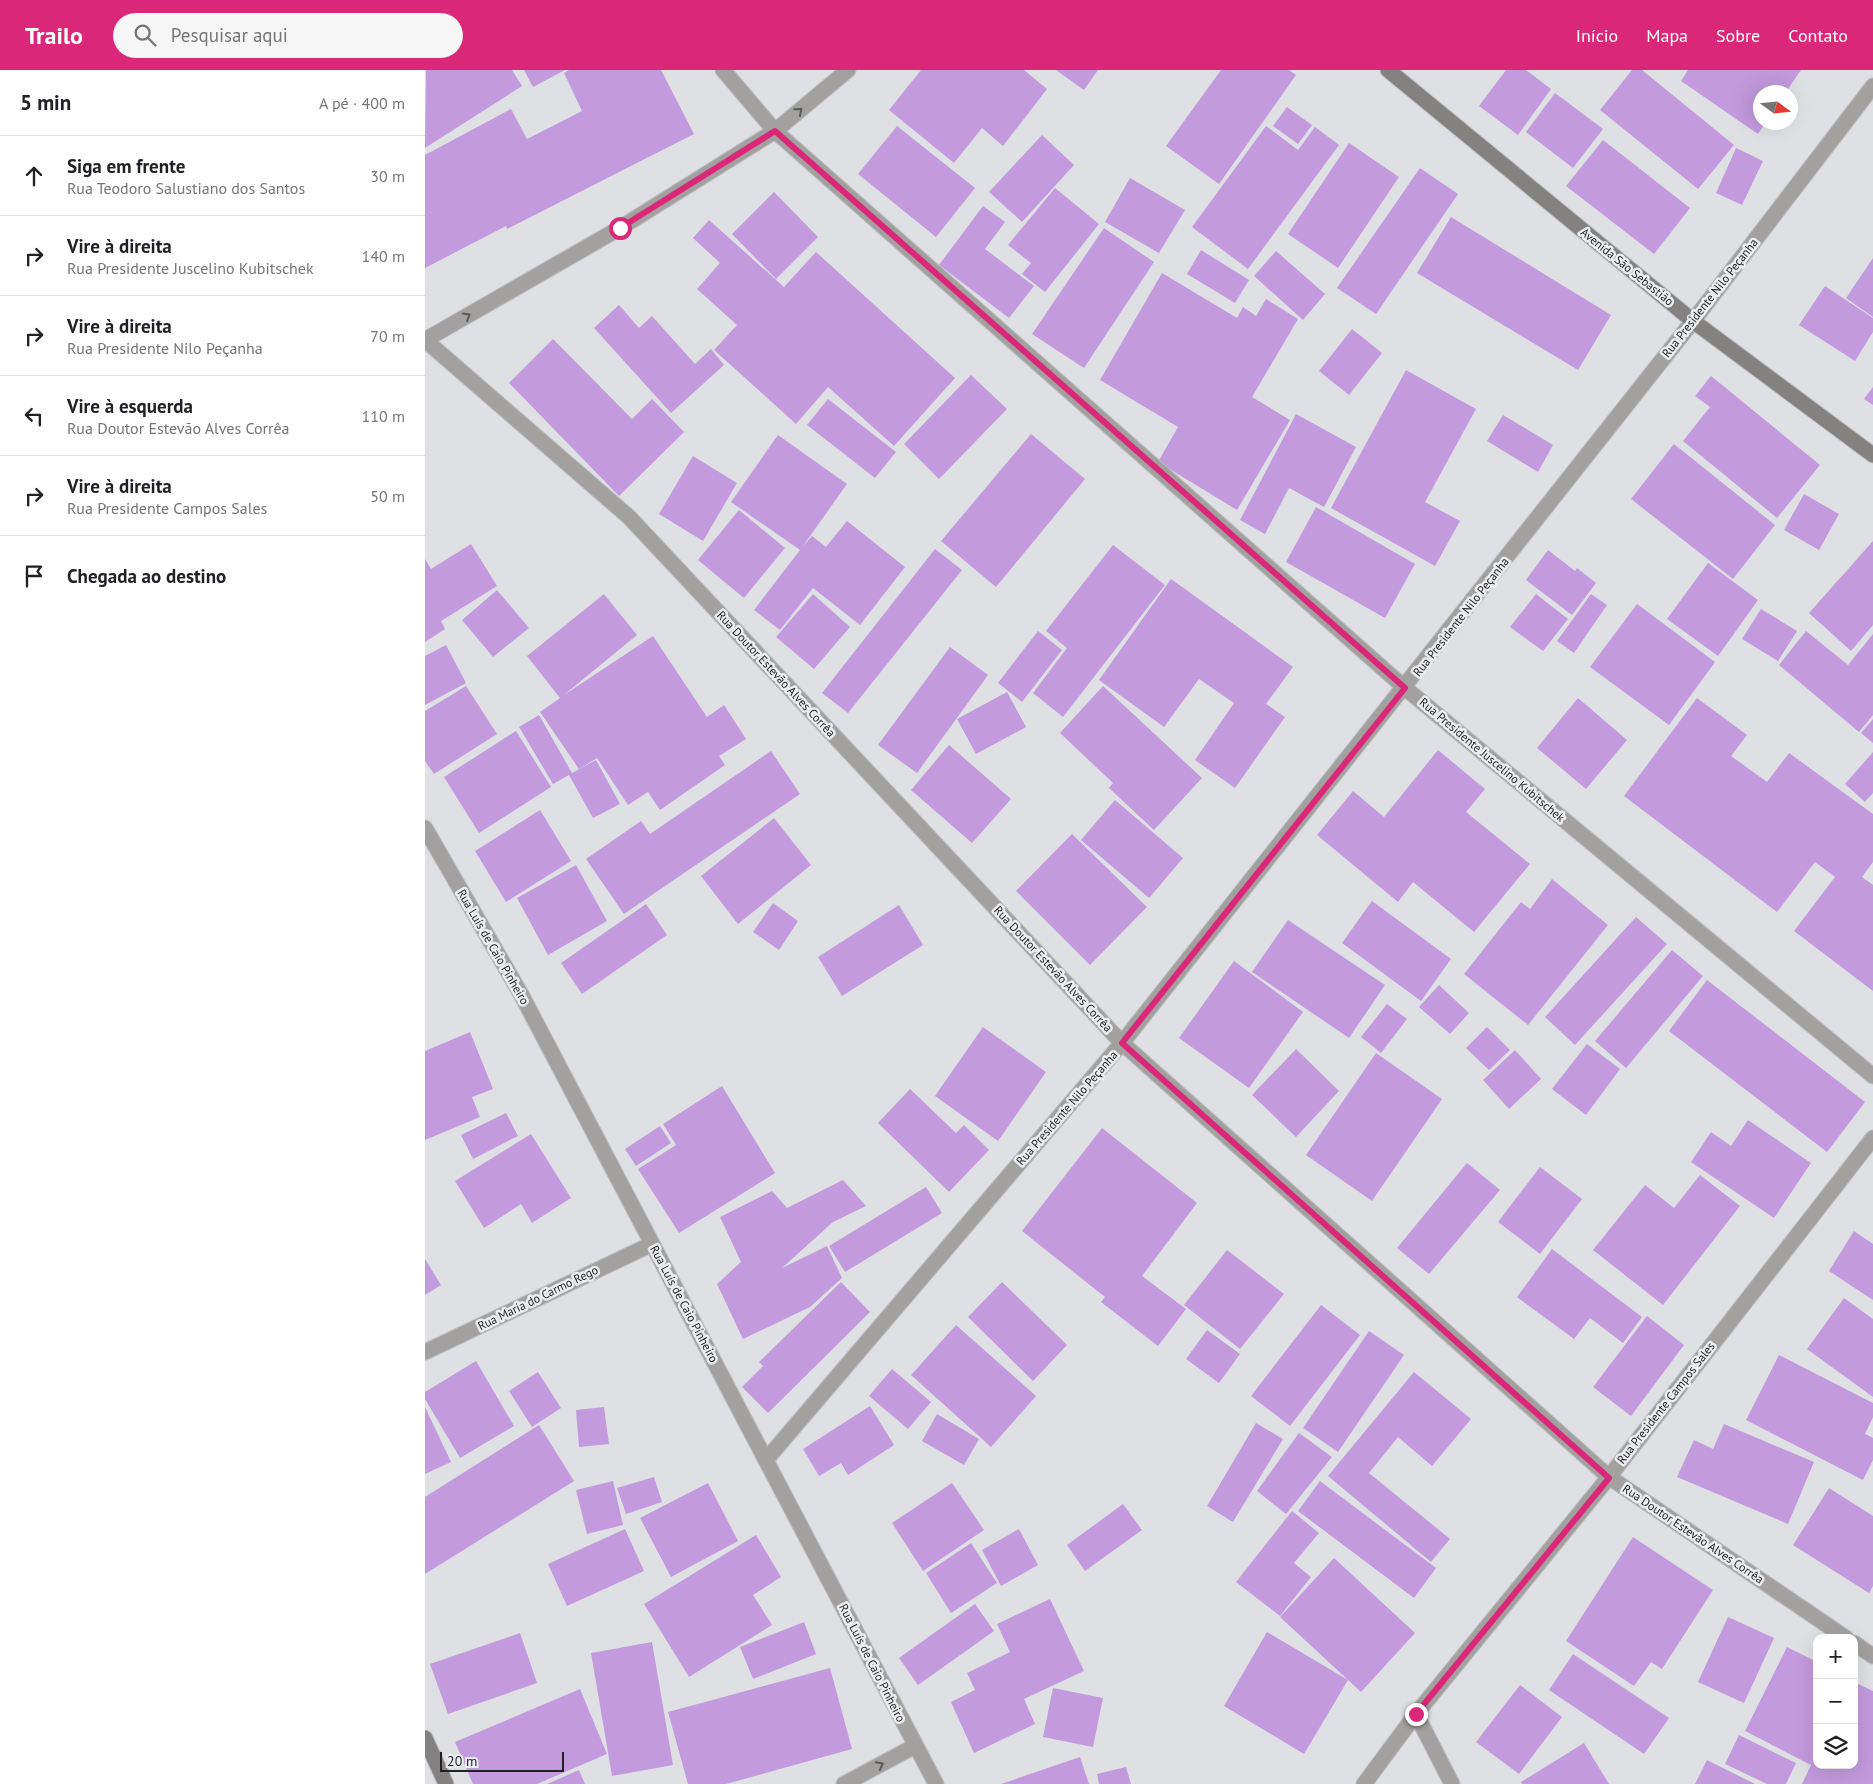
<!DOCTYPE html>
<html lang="pt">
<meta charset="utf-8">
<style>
body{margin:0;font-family:"PT Sans",sans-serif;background:#f6f6f6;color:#202124}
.controls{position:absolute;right:15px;bottom:15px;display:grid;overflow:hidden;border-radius:10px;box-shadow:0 5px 20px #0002}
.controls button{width:45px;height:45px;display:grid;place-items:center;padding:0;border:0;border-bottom:1px solid #e0e0e0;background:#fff;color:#202124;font:25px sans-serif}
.compass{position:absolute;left:1328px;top:15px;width:45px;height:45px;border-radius:50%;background:#fff;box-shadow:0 5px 20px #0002;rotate:105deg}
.scale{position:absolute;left:15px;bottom:12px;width:124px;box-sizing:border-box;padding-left:5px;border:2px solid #1f2021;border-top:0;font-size:14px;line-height:18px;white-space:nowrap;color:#1f2021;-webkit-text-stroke:4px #ecedf0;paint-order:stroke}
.stop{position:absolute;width:15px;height:15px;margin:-11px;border:4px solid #db2777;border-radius:50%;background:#fff}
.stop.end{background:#db2777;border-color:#fff;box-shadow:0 1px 5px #0008}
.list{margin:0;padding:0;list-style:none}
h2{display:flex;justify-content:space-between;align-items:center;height:65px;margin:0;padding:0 20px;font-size:21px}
h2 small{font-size:16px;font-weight:400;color:#757577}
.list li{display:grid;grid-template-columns:32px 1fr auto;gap:15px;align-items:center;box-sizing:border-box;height:80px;padding:0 20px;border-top:1px solid #e0e0e0}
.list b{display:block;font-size:19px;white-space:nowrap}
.list p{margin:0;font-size:16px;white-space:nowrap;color:#757577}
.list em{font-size:16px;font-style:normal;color:#757577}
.icon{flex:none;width:28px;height:28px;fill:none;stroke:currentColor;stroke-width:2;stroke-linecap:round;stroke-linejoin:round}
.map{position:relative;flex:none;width:1448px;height:1714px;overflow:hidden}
header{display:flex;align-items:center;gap:30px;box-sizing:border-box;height:70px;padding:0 25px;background:#db2777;color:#fff}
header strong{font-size:24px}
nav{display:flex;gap:28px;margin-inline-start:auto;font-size:18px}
.search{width:350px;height:45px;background:#f6f6f6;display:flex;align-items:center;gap:12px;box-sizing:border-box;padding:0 18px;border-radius:28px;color:#757577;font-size:19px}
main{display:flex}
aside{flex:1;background:#fff}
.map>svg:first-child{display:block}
.building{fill:#c39ade}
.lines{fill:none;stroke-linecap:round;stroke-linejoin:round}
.street-casing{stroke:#bcbdc0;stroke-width:17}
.secondary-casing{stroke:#bcbdc0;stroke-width:17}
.street{stroke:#a2a1a0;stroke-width:15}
.secondary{stroke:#838281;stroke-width:15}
.oneway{stroke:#5a5a5a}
.route{stroke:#db2777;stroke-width:6}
.labels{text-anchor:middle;stroke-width:5;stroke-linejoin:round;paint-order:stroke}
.street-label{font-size:12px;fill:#1f2021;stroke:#ecedf0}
</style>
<header>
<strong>Trailo</strong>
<div class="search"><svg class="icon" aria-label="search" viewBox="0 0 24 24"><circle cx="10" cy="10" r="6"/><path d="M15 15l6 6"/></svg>Pesquisar aqui</div>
<nav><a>Início</a><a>Mapa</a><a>Sobre</a><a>Contato</a></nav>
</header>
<main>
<aside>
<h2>5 min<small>A pé · 400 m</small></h2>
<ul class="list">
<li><svg class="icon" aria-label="ahead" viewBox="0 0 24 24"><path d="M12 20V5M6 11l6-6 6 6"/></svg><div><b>Siga em frente</b><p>Rua Teodoro Salustiano dos Santos</p></div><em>30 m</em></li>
<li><svg class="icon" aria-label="right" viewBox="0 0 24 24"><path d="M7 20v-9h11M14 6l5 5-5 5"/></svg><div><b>Vire à direita</b><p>Rua Presidente Juscelino Kubitschek</p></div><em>140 m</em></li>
<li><svg class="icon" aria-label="right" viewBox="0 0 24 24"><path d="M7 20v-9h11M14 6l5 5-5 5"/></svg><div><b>Vire à direita</b><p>Rua Presidente Nilo Peçanha</p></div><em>70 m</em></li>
<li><svg class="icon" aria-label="left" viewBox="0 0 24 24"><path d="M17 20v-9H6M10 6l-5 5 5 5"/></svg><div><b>Vire à esquerda</b><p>Rua Doutor Estevão Alves Corrêa</p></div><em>110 m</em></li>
<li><svg class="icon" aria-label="right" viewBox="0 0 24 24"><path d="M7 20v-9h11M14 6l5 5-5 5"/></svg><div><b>Vire à direita</b><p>Rua Presidente Campos Sales</p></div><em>50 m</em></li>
<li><svg class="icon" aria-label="arrive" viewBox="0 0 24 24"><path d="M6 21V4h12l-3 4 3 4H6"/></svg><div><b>Chegada ao destino</b></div></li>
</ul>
</aside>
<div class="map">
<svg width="1448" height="1714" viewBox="0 0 1448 1714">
<rect width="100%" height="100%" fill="#dfe0e3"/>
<path class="building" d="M 1,0 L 87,0 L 97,16 L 0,78 Z
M 99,0 L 140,0 L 108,17 Z
M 144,0 L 236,0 L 269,64 L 82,159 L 81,156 L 0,198 L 0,85 L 86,39 L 102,69 L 157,41 L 139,3 Z
M 496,0 L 599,0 L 622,19 L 578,76 L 557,58 L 529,93 L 464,40 Z
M 631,0 L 673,0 L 659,20 Z
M 796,0 L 864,0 L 871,5 L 794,114 L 741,76 Z
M 1081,0 L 1101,0 L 1126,19 L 1093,65 L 1054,36 Z
M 1207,0 L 1217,0 L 1309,75 L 1273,119 L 1175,40 Z
M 1263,0 L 1376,0 L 1361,22 L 1336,22 L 1336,52 L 1341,52 L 1333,64 L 1256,11 Z
M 1130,23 L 1178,59 L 1148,98 L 1101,62 Z
M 862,37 L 887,55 L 873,74 L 848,56 Z
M 472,56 L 550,118 L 511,167 L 433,104 Z
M 841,56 L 873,80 L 890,57 L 914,75 L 823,199 L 767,157 Z
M 617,65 L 649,95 L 597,152 L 564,122 Z
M 1178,70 L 1265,138 L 1229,184 L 1141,116 Z
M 924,73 L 974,107 L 913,198 L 863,164 Z
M 1311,78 L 1338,91 L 1317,135 L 1291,123 Z
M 995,98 L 1033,124 L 951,244 L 912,218 Z
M 705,108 L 760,140 L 734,183 L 680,152 Z
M 630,118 L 674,154 L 620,222 L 597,204 L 606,193 L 583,175 Z
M 349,122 L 393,167 L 351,209 L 307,164 Z
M 558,136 L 580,152 L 560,179 L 609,216 L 584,248 L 514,195 Z
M 1026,147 L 1186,245 L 1153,300 L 992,203 Z
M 284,150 L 359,217 L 391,182 L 530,308 L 469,376 L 403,317 L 371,354 L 289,280 L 312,255 L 272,219 L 295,193 L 268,168 Z
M 679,158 L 729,192 L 659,298 L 607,264 Z
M 776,180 L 824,210 L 810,233 L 762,204 Z
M 851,181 L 900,224 L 878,250 L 829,206 Z
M 1448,188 L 1448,247 L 1421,228 Z
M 737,203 L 812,248 L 818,237 L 831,246 L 841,229 L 873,249 L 827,327 L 865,350 L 812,440 L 733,392 L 753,357 L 675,310 Z
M 1400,216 L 1448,248 L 1448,262 L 1430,291 L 1374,255 Z
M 194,235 L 214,258 L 227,246 L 270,294 L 286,279 L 299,295 L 246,343 L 169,258 Z
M 927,259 L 957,283 L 924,325 L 894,301 Z
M 128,269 L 207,349 L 227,329 L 259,362 L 194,426 L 84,313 Z
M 981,300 L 1051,339 L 1000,432 L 1035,451 L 1010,496 L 906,438 Z
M 546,305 L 582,339 L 514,409 L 479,374 Z
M 1286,306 L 1395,395 L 1352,448 L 1258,371 L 1285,337 L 1270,326 Z
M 1448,317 L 1448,335 L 1439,329 Z
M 403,329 L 471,382 L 450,408 L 382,355 Z
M 871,344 L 931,377 L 899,437 L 864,418 L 840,464 L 815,450 Z
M 1078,345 L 1128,375 L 1113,402 L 1062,371 Z
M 606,364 L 660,409 L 571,517 L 516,471 Z
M 353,365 L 422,414 L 378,476 L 387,466 L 401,477 L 422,451 L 480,497 L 435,555 L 388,518 L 355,560 L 329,540 L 375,480 L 306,432 Z
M 1249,374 L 1350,455 L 1308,509 L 1206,429 Z
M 268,386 L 312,413 L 278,471 L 234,444 Z
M 1379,424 L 1414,444 L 1394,480 L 1359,460 Z
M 891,437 L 990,494 L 960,548 L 861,492 Z
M 314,440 L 360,478 L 319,528 L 273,490 Z
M 1448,471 L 1448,555 L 1426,581 L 1384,543 Z
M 46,474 L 72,516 L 16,551 L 20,559 L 0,572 L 0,489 L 6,499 Z
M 688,475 L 740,515 L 638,647 L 608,623 L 642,578 L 621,561 Z
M 510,479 L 537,500 L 423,643 L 397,623 Z
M 1123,480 L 1150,501 L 1152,498 L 1171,513 L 1147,545 L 1101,510 Z
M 1283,493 L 1333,530 L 1293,586 L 1242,549 Z
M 746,509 L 868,597 L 841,634 L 860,647 L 810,718 L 770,690 L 809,633 L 774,609 L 739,657 L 674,610 Z
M 72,520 L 104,558 L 68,587 L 37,550 Z
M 179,524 L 212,565 L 139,625 L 228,566 L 282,647 L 299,635 L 321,669 L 294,686 L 300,695 L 235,740 L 223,722 L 203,735 L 172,688 L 154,699 L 115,642 L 135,628 L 102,586 Z
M 388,524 L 425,557 L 389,599 L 351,567 Z
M 1111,524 L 1143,549 L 1118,581 L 1085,557 Z
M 1166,524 L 1182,535 L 1149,583 L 1132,571 Z
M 1212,534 L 1290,592 L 1244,655 L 1165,597 Z
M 1336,539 L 1372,561 L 1353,591 L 1317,569 Z
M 613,561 L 637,580 L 597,632 L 573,613 Z
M 1381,561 L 1423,595 L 1448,564 L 1448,645 L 1434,662 L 1354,595 Z
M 21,575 L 41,613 L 0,635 L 0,586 Z
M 525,577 L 563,605 L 492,703 L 453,675 Z
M 41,616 L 72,664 L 9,704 L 0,691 L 0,641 Z
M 678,616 L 777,708 L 729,760 L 684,718 L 688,713 L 635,663 Z
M 582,622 L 601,657 L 551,684 L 532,649 Z
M 1153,628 L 1202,670 L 1161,719 L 1112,678 Z
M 1272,628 L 1322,665 L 1306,686 L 1342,712 L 1364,683 L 1448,744 L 1448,792 L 1437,807 L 1448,815 L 1448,921 L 1369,861 L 1410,807 L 1390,792 L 1352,842 L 1199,726 Z
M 114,645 L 147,703 L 171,690 L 195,734 L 168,748 L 144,705 L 128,714 L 94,657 Z
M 1448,649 L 1448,673 L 1436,663 Z
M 91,661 L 126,717 L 54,763 L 19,707 Z
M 524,675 L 586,729 L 547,773 L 486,720 Z
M 1013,680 L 1060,719 L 1041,742 L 1105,794 L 1049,862 L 988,812 L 973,832 L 892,765 L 928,721 L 959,747 Z
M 346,681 L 375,724 L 199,844 L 161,789 L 216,751 L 225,764 Z
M 1448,682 L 1448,723 L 1440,732 L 1420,714 Z
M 690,730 L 758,788 L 724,828 L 656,770 Z
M 115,740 L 146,791 L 81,832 L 50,781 Z
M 349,748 L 386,795 L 313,854 L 276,806 Z
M 647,764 L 722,837 L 665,895 L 591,821 Z
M 151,795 L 182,851 L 123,885 L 92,828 Z
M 1127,809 L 1183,855 L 1103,955 L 1039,904 L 1096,832 L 1105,839 Z
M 947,831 L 1026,889 L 996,931 L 917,873 Z
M 348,833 L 373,851 L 354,880 L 328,862 Z
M 221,834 L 242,865 L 157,924 L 136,893 Z
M 474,835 L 498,875 L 417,926 L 393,887 Z
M 1211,847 L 1242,874 L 1150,975 L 1120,947 Z
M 863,850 L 960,915 L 924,968 L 827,902 Z
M 1247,880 L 1278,906 L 1201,998 L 1170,971 Z
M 809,891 L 878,942 L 824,1018 L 754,968 Z
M 1282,910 L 1440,1032 L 1402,1082 L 1244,961 Z
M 1014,915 L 1044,943 L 1025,964 L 994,937 Z
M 962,934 L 982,949 L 956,983 L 936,967 Z
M 558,957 L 621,1002 L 573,1071 L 510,1026 Z
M 1062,957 L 1085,980 L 1064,1000 L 1041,978 Z
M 45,962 L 68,1019 L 47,1027 L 55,1047 L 0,1070 L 0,981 Z
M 1162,974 L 1195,999 L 1161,1045 L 1127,1019 Z
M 871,979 L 914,1021 L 871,1067 L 827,1025 Z
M 1090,980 L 1116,1009 L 1084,1039 L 1058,1010 Z
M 951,983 L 1017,1029 L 947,1131 L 881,1085 Z
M 297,1016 L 350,1103 L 254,1163 L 213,1099 L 251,1075 L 238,1054 Z
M 485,1019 L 531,1063 L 539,1055 L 564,1080 L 524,1122 L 453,1053 Z
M 81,1043 L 93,1066 L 48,1089 L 36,1065 Z
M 1323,1050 L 1386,1093 L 1349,1148 L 1266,1092 L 1286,1062 L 1306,1076 Z
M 235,1056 L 246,1073 L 211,1096 L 200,1079 Z
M 677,1058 L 772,1133 L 717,1206 L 761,1239 L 733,1276 L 676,1232 L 680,1227 L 597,1161 Z
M 106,1064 L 146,1128 L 107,1153 L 96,1134 L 59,1158 L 30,1111 Z
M 1042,1093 L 1075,1120 L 1004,1204 L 972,1178 Z
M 1115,1097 L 1157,1129 L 1115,1184 L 1073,1152 Z
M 1275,1105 L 1315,1136 L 1238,1235 L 1168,1180 L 1220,1115 L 1249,1138 Z
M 418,1110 L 441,1136 L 408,1152 L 357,1198 L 402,1176 L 417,1208 L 385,1237 L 318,1269 L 292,1214 L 316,1192 L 295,1147 L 347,1121 L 362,1138 Z
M 501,1117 L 517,1143 L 420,1202 L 404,1176 Z
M 1429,1161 L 1448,1174 L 1448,1230 L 1404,1201 Z
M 1127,1179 L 1217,1247 L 1198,1273 L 1165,1248 L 1149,1269 L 1092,1227 Z
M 802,1180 L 859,1224 L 815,1279 L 759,1235 Z
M 0,1189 L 16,1215 L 0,1225 Z
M 416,1212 L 445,1242 L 343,1343 L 317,1317 L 338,1296 L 334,1292 Z
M 577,1212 L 642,1275 L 608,1311 L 543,1247 Z
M 1419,1228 L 1448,1249 L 1448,1327 L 1382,1279 Z
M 896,1235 L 935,1265 L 865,1356 L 826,1326 Z
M 1222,1246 L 1259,1275 L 1206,1346 L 1168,1317 Z
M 531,1255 L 611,1326 L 566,1377 L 486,1305 Z
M 782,1260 L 815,1284 L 794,1313 L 761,1289 Z
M 944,1261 L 979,1285 L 913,1382 L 878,1358 Z
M 1354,1285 L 1448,1333 L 1448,1347 L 1440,1364 L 1448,1368 L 1448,1390 L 1438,1410 L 1321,1350 Z
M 51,1291 L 89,1356 L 35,1388 L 0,1329 L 0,1322 Z
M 467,1299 L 506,1332 L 483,1359 L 444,1326 Z
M 113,1302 L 136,1338 L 107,1357 L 84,1321 Z
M 989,1302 L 1046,1349 L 1007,1396 L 973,1367 L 944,1403 L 1025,1469 L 1006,1492 L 903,1406 Z
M 445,1336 L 469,1375 L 423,1405 L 416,1393 L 394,1406 L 378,1379 Z
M 0,1337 L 26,1392 L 0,1404 Z
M 179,1337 L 184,1374 L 154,1377 L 151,1340 Z
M 512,1344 L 554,1369 L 539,1395 L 497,1371 Z
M 831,1353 L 858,1369 L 808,1452 L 782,1436 Z
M 1299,1354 L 1389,1392 L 1363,1454 L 1252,1407 L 1269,1370 L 1288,1379 Z
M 114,1355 L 149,1411 L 0,1504 L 0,1427 Z
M 874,1363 L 907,1387 L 861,1444 L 832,1421 Z
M 229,1407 L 237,1432 L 201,1444 L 192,1418 Z
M 188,1411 L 198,1455 L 162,1464 L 151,1420 Z
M 895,1411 L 1011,1498 L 989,1528 L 873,1441 Z
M 283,1413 L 313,1471 L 246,1507 L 215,1448 Z
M 527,1413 L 559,1460 L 498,1501 L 467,1453 Z
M 1404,1418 L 1448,1446 L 1448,1516 L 1444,1523 L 1368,1475 Z
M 698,1434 L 717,1460 L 660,1501 L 642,1475 Z
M 867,1441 L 894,1463 L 869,1493 L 886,1507 L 855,1546 L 811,1512 Z
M 200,1459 L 219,1501 L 142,1536 L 123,1494 Z
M 594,1459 L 613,1495 L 576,1516 L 557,1480 Z
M 331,1465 L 356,1507 L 328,1525 L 347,1555 L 264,1607 L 219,1534 Z
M 1208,1467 L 1288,1520 L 1237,1599 L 1226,1592 L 1209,1616 L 1141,1571 Z
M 546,1473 L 572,1513 L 526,1543 L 501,1503 Z
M 909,1488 L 990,1563 L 936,1622 L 855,1547 Z
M 625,1529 L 659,1601 L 599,1629 L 610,1654 L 549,1683 L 526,1632 L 550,1620 L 542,1603 L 585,1582 L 572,1554 Z
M 550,1534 L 569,1561 L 493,1615 L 474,1588 Z
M 1303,1547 L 1349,1568 L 1319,1633 L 1273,1612 Z
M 379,1552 L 391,1584 L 328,1609 L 315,1577 Z
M 842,1562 L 923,1610 L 879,1684 L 799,1636 Z
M 95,1563 L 112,1613 L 23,1644 L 5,1594 Z
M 227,1572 L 248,1695 L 187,1706 L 166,1583 Z
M 1362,1577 L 1392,1592 L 1392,1695 L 1429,1695 L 1429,1612 L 1448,1621 L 1448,1714 L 1377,1714 L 1386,1695 L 1320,1661 Z
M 1148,1584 L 1244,1648 L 1219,1684 L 1124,1620 Z
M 405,1598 L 427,1679 L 301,1714 L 263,1714 L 243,1642 Z
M 1095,1615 L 1137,1647 L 1094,1704 L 1051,1672 Z
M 628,1618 L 678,1628 L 668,1677 L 618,1667 Z
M 155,1619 L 182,1684 L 112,1714 L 48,1714 L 30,1672 Z
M 1314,1665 L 1371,1693 L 1361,1714 L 1342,1714 L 1300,1694 Z
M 1159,1673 L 1184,1714 L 1097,1714 L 1096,1712 Z
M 655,1687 L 664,1714 L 576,1714 Z
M 1282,1690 L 1330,1714 L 1270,1714 Z
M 701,1697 L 706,1714 L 674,1714 L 672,1704 Z
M 154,1700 L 160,1714 L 122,1714 Z"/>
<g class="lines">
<defs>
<path id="street" d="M 298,0 L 350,61 L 980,618 L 1448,1006
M 0,270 L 204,447 L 697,973 L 1184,1407 L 1421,1568
M 0,270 L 195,158 L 350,61 L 423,0
M 0,758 L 97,926 L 511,1714
M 0,1282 L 227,1174
M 341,1390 L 697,973 L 1268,251 L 1448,16
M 1429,1573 L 1448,1586
M 991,1644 L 1027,1714
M 419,1714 L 490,1676
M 939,1714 L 991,1644 L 1184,1407 L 1448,1068"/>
<path id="secondary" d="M 963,0 L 1268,251 L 1448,385
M 0,1668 L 21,1714"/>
</defs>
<use href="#street" class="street-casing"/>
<use href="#secondary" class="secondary-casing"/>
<use href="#street" class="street"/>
<use href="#secondary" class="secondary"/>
</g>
<defs><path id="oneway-chevron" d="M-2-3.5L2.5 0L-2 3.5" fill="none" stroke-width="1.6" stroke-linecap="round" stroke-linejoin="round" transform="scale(1.25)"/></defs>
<g class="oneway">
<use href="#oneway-chevron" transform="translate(374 41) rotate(-40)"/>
<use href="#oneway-chevron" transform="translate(42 246) rotate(-30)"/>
<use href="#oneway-chevron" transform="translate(455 1695) rotate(-28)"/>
</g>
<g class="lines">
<path class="route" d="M 195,158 L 350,61 L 980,618 L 697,973 L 1184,1408 L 991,1644"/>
</g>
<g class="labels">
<g class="street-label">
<text transform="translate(1202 197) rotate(39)" y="4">Avenida São Sebastião</text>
<text transform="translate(1285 228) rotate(-52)" y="4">Rua Presidente Nilo Peçanha</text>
<text transform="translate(1036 547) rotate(-52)" y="4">Rua Presidente Nilo Peçanha</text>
<text transform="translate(351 604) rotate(47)" y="4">Rua Doutor Estevão Alves Corrêa</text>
<text transform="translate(1067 690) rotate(40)" y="4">Rua Presidente Juscelino Kubitschek</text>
<text transform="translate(68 877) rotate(60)" y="4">Rua Luís de Caio Pinheiro</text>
<text transform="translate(628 899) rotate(47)" y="4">Rua Doutor Estevão Alves Corrêa</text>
<text transform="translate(642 1038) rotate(-49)" y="4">Rua Presidente Nilo Peçanha</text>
<text transform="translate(113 1228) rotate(-26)" y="4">Rua María do Carmo Rego</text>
<text transform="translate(259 1234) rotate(62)" y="4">Rua Luís de Caio Pinheiro</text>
<text transform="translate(1241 1333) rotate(-52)" y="4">Rua Presidente Campos Sales</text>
<text transform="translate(1268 1464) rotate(34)" y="4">Rua Doutor Estevão Alves Corrêa</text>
<text transform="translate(447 1593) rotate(63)" y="4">Rua Luís de Caio Pinheiro</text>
</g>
</g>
</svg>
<div class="controls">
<button>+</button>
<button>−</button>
<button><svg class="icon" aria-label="layers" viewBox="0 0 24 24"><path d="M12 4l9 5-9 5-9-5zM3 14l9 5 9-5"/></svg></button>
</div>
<svg class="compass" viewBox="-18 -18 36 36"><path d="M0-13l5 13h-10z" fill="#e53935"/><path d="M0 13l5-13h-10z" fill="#757577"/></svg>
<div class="scale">20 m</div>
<div class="stop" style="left:195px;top:158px"></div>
<div class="stop end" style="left:991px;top:1644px"></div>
</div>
</main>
